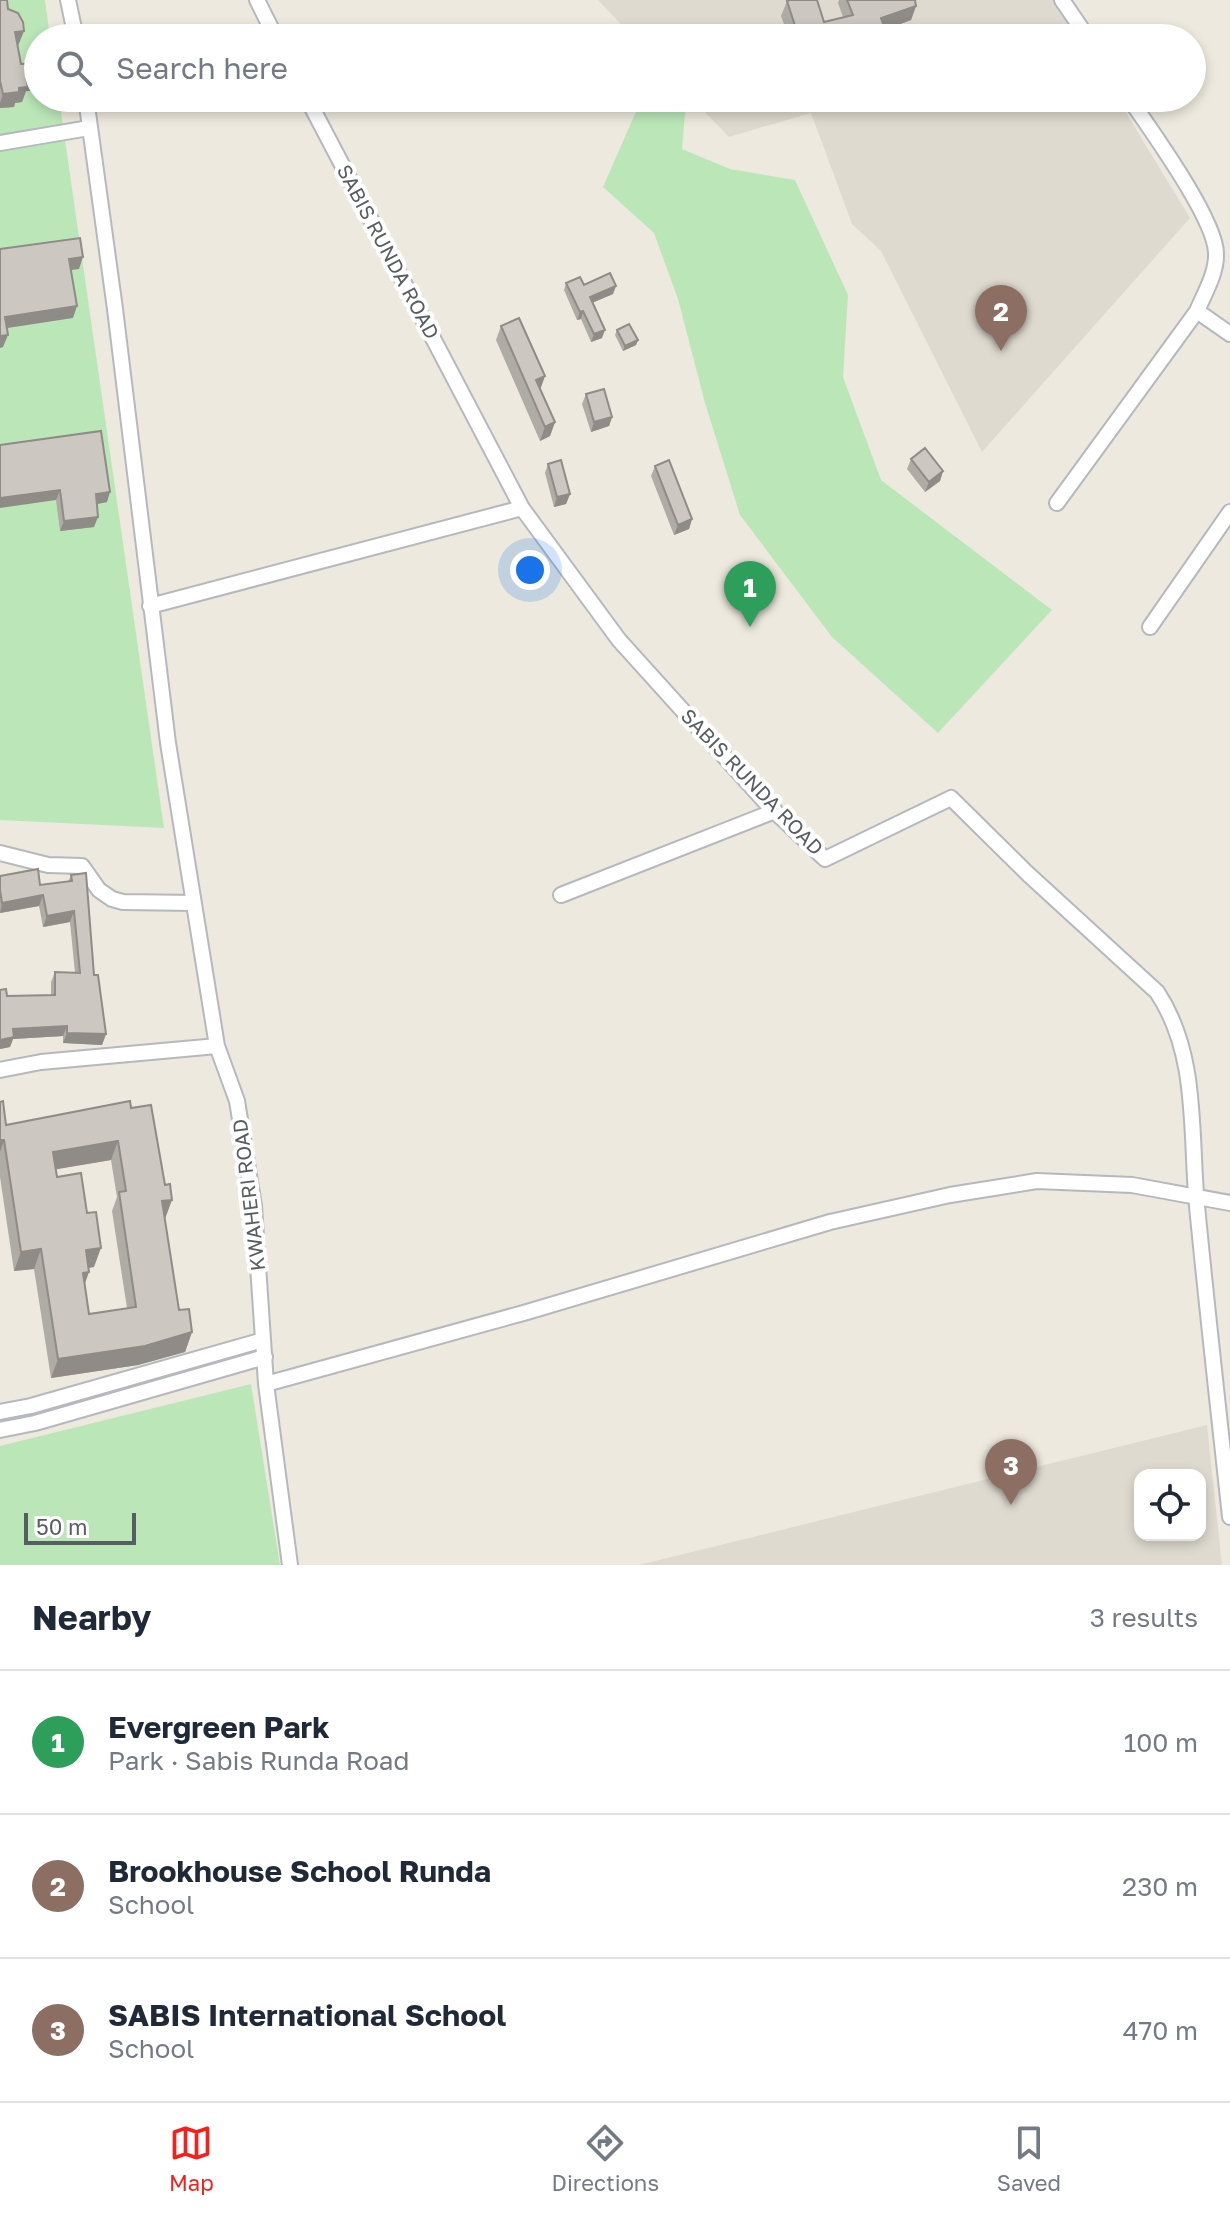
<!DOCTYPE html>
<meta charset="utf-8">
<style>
body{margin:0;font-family:"Golos Text",sans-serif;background:#f2f2f3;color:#1f2937}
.controls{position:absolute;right:24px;bottom:24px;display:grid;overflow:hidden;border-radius:16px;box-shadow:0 4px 12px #0003}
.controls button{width:72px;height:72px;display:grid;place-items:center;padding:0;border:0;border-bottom:2px solid #e0e1e3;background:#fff;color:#1f2937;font:40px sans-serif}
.scale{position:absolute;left:24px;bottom:20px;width:112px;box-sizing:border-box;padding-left:8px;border:4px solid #585d61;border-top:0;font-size:22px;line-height:28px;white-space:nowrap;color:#585d61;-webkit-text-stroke:6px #fff;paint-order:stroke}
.you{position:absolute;left:530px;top:570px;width:28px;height:28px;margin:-20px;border:6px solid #fff;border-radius:50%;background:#1a73e8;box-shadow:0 0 0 12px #1a73e833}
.badge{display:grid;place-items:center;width:52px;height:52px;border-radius:50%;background:#f61f1b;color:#fff;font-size:26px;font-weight:700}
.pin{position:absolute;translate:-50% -66px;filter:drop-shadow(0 2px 4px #0008)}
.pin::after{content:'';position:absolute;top:42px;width:28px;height:24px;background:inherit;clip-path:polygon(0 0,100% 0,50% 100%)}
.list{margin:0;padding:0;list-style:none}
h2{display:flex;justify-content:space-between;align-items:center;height:104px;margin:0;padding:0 32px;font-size:34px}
h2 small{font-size:26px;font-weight:400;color:#747a83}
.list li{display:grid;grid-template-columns:52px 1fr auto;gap:24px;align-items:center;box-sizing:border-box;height:144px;padding:0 32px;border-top:2px solid #e0e1e3}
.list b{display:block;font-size:30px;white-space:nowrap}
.list p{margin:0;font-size:26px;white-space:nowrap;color:#747a83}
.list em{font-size:26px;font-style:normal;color:#747a83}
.icon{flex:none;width:44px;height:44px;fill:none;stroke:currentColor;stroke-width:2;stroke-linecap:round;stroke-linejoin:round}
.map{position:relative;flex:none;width:1230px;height:1565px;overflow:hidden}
.search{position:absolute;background:#fff;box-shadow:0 4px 12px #0003;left:24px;right:24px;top:24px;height:88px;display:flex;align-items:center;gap:20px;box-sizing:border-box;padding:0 28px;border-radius:44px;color:#747a83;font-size:30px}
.sheet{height:536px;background:#fff}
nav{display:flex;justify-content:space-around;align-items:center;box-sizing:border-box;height:112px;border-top:2px solid #e0e1e3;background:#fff;font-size:22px;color:#747a83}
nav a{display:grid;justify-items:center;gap:4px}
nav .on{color:#f61f1b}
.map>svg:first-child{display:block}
.education{fill:#dfdacf;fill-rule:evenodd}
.green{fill:#bbe7b8}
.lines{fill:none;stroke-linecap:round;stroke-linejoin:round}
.minor-casing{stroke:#b5b8bd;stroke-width:18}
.minor{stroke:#fff;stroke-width:14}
.wall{fill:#afaba5;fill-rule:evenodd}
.shaded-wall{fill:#8f8b86}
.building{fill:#ccc7c0;stroke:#8f8b86;stroke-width:2;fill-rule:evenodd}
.labels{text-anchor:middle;stroke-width:8;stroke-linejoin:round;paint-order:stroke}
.street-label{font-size:20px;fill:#585d61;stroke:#fff}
</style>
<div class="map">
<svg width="1230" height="1565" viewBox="0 0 1230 1565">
<rect width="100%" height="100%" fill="#ede9de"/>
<path class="education" d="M 598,0 L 1057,0 L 1080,38 L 634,38 Z
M 691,98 L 1117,98 L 1190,218 L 982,452 L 881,251 L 852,224 L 811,113 L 729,137 Z
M 1207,1425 L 1222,1565 L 639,1565 ZM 1200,1475 L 1200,1535 L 1140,1535 L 1140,1475 Z"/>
<path class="green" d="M 0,0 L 45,0 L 50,38 L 38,38 L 38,98 L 59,98 L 164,828 L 0,820 Z
M 642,98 L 679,98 L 686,101 L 682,149 L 730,169 L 795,180 L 848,295 L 843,377 L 881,480 L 1052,610 L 938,733 L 832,637 L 740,515 L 705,403 L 678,299 L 654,233 L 603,187 Z
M 251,1384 L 280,1565 L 0,1565 L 0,1446 Z"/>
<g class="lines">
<defs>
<path id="minor" d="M 68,0 L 76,38
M 257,0 L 276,38
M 1062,0 L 1088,38
M 86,98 L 115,309 L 168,743 L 217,1046 L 237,1101 L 254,1206 L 266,1384 L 290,1565
M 307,98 L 522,508 L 619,640 L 769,806 L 825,859 L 951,798 L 1028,874 L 1157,992 C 1199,1055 1190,1134 1197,1206 C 1207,1310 1219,1414 1230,1517
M 1129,98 C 1150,129 1215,218 1216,253 C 1217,273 1204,294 1197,311 L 1230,334
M 0,143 L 89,128
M 1057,503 L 1197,311
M 150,606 L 522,508
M 1150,627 L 1230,512
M 0,853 L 48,865 L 82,866 L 99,890 L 112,899 L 123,902 L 194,903
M 561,895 L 775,811
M 0,1070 L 41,1062 L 217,1046
M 266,1384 L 527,1312 L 830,1222 L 950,1195 L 1037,1181 L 1132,1185 L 1230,1203
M 0,1412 L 31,1406 L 263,1340
M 0,1430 L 35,1423 L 265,1357"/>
</defs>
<use href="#minor" class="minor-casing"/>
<use href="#minor" class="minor"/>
</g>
<path class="wall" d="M 0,0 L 8,9 L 18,46 L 21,64 L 30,91 L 26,91 L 22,102 L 15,103 L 14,107 L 0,108 Z
M 839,0 L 915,0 L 916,6 L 911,20 L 885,30 L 888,38 L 789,38 L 781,16 L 787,1 L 824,22 L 843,17 L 838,3 Z
M 566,283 L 584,285 L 613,294 L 592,303 L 602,338 L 591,342 L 581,319 L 577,320 L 564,290 Z
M 501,326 L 545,376 L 540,389 L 555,422 L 550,436 L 540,441 L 496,340 Z
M 617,330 L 638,340 L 636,345 L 623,351 L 615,335 Z
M 586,394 L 612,417 L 609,426 L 591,432 L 582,404 Z
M 0,445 L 107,502 L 97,504 L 94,527 L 60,531 L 56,500 Z
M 911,459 L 943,471 L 940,481 L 925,492 L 907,469 Z
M 548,464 L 570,494 L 566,504 L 554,507 L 545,473 Z
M 655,466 L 692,519 L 689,529 L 674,535 L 651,476 Z
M 71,875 L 94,975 L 106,1034 L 102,1045 L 63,1043 L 63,1036 L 13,1039 L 10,1047 L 0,1049 L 0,990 L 7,996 L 51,995 L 51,982 L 55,972 L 75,973 L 70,922 L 43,927 L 39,906 L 0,913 L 0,876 L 40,885 L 68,882 Z
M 0,1102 L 6,1125 L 131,1108 L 165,1219 L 179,1310 L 192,1332 L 185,1352 L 138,1365 L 51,1378 L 34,1269 L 14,1271 L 0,1177 ZM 111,1160 L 117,1197 L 112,1211 L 127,1308 L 89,1314 L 84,1285 L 88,1268 L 94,1267 L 57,1177 L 56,1169 Z"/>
<path class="shaded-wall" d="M 916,6 L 911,20 L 876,33 L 881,18 Z
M 858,30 L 855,38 L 839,38 Z
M 24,31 L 18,46 L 15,32 Z
M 35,76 L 30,91 L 26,91 L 22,102 L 15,103 L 14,107 L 0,108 L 0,103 L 3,94 L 26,77 Z
M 83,257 L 79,269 L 64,271 L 69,259 Z
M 616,286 L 613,294 L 587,305 L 590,297 Z
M 77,306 L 73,318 L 1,329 L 5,317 Z
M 583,311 L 581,319 L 577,320 L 580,312 Z
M 605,330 L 602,338 L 591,342 L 594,334 Z
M 8,335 L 3,347 L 0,348 L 0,336 Z
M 638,340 L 636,345 L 623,351 L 625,346 Z
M 545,376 L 540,390 L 536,380 Z
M 612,417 L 609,426 L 591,432 L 594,422 Z
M 555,422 L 550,436 L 540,441 L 545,427 Z
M 943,471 L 940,481 L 925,492 L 929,482 Z
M 60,490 L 56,500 L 0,508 L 0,498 Z
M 110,492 L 107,502 L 92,505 L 96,494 Z
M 570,494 L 566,504 L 554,507 L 557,497 Z
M 98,517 L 94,527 L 60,531 L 64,521 Z
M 692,519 L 689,529 L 674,535 L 678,525 Z
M 43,895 L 39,906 L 0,913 L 2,903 Z
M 74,911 L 70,922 L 43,927 L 47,916 Z
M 67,1026 L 63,1036 L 13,1039 L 10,1047 L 0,1049 L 0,1040 L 13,1029 Z
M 67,1033 L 106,1034 L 102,1045 L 63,1043 Z
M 0,1140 L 4,1140 L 0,1152 Z
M 118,1141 L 111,1160 L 46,1171 L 53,1152 Z
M 172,1200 L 165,1219 L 162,1201 Z
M 101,1248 L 94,1267 L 79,1269 L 86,1250 Z
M 41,1249 L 34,1269 L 14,1271 L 21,1252 Z
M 89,1272 L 82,1292 L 83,1273 Z
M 192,1332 L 185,1352 L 138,1365 L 51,1378 L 58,1359 Z"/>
<path class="building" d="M 0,0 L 7,0 L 8,9 L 18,13 L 23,22 L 24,31 L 15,32 L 21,64 L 33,63 L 35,76 L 26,77 L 28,87 L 19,88 L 19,92 L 3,94 L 0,81 Z
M 790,0 L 817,0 L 824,22 L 853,15 L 847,0 L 915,0 L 916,6 L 881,18 L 888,38 L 861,38 L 858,30 L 839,38 L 799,38 L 787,1 Z
M 80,238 L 83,257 L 69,259 L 77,306 L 5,317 L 8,335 L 0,336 L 0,249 Z
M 610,273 L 616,286 L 590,297 L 605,330 L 594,334 L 583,311 L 580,312 L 566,283 L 580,277 L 584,285 Z
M 519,318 L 545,376 L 536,380 L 555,422 L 545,427 L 501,326 Z
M 629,324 L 638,340 L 625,346 L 617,330 Z
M 604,389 L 612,417 L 594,422 L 586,394 Z
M 101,431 L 110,492 L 96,494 L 98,517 L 64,521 L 60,490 L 0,498 L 0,445 Z
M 925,448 L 943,471 L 929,482 L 911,459 Z
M 561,460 L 570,494 L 557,497 L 548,464 Z
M 669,460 L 692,519 L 678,525 L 655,466 Z
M 38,869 L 40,885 L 72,881 L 71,875 L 86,873 L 94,975 L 98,975 L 106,1034 L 67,1033 L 67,1026 L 13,1029 L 14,1037 L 0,1040 L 0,990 L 6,989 L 7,996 L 55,995 L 55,972 L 80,973 L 74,911 L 47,916 L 43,895 L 2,903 L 0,890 L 0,876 Z
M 3,1101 L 6,1125 L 130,1101 L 131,1108 L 151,1105 L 165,1185 L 170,1184 L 172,1200 L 162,1201 L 179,1310 L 189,1309 L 192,1332 L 145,1346 L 58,1359 L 41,1249 L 21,1252 L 4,1140 L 0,1140 L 0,1102 ZM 118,1141 L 126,1191 L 119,1192 L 136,1307 L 89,1314 L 83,1273 L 89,1272 L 86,1250 L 101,1248 L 96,1212 L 87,1213 L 81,1173 L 57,1177 L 53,1152 Z"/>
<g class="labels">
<g class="street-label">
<text transform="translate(388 252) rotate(62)" y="7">SABIS RUNDA ROAD</text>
<text transform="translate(752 782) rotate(46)" y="7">SABIS RUNDA ROAD</text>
<text transform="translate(249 1195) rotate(-97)" y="7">KWAHERI ROAD</text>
</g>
</g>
</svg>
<div class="controls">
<button><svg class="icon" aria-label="locate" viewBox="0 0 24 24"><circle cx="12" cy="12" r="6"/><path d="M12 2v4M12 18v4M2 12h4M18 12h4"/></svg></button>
</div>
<div class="scale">50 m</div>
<div class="you"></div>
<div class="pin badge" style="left:750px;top:627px;background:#2e9e5b">1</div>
<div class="pin badge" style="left:1001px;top:351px;background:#8d6e63">2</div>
<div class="pin badge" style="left:1011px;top:1505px;background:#8d6e63">3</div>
<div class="search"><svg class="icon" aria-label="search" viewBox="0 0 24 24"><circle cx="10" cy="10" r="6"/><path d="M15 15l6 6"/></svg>Search here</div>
</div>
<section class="sheet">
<h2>Nearby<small>3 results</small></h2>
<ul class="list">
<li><span class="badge" style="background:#2e9e5b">1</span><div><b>Evergreen Park</b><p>Park · Sabis Runda Road</p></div><em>100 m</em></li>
<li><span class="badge" style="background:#8d6e63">2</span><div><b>Brookhouse School Runda</b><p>School</p></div><em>230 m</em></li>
<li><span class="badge" style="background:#8d6e63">3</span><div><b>SABIS International School</b><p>School</p></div><em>470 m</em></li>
</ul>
</section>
<nav>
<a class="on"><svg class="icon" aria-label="map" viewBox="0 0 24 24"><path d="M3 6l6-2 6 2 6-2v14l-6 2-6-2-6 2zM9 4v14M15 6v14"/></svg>Map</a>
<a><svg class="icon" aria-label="directions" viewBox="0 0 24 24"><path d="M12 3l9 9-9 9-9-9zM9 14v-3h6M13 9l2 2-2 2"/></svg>Directions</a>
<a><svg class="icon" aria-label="saved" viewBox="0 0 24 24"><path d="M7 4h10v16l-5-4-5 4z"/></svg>Saved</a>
</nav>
